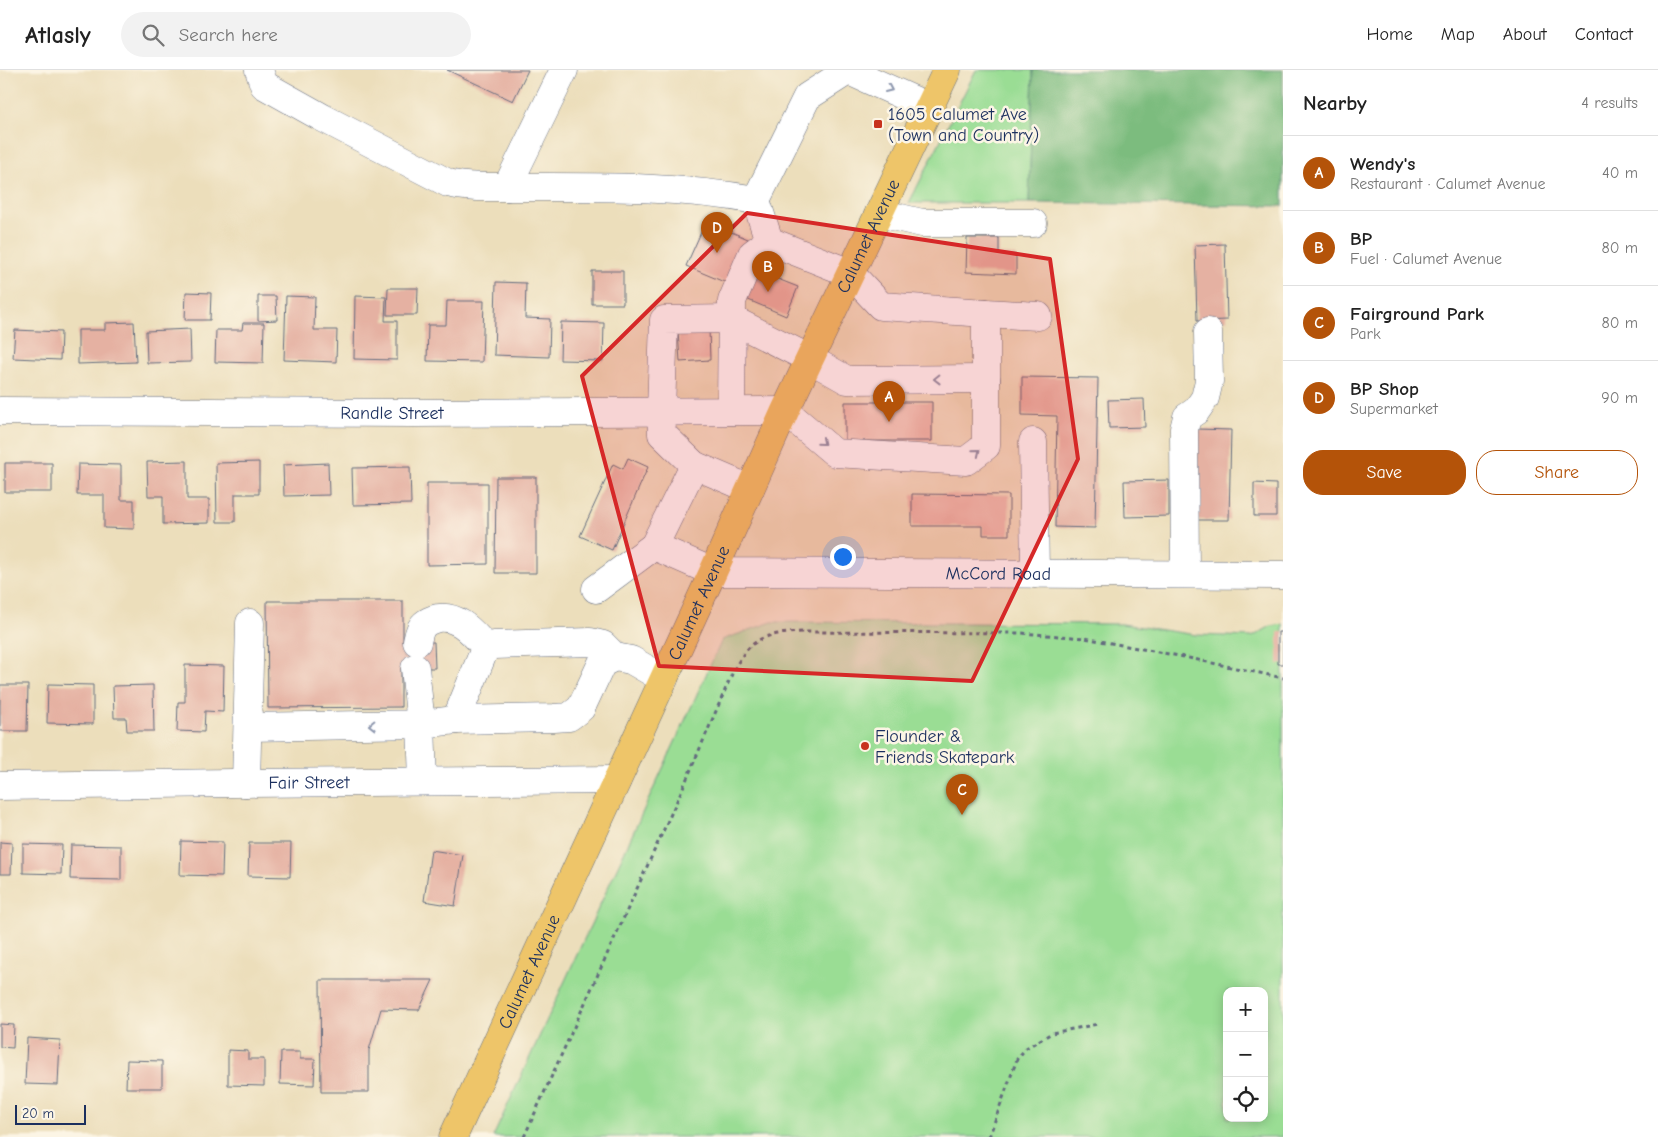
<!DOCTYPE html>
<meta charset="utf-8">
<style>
body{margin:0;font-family:"Comic Neue",sans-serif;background:#f2f2f2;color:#222}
.controls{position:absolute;right:15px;bottom:15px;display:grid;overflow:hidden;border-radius:10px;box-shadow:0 2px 12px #0003}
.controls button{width:45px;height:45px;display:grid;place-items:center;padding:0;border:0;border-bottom:1px solid #e0e0e0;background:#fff;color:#222;font:25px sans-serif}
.scale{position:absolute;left:15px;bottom:12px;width:71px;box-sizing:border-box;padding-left:5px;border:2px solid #1b2f5e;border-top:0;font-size:14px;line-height:18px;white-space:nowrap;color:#1b2f5e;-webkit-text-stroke:4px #fcf5e5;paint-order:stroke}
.you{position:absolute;left:842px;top:486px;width:18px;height:18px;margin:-12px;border:4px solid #fff;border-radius:50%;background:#1a73e8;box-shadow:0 0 0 8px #1a73e833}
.badge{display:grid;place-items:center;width:32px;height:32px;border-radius:50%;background:#b45309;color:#fff;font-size:16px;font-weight:700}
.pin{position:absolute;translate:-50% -41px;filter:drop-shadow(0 1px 2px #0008)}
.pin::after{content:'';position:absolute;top:26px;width:18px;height:15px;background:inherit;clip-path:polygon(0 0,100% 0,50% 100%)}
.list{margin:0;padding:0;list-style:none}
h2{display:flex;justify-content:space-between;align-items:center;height:65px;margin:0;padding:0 20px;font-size:21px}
h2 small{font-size:16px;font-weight:400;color:#767676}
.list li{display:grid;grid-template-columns:32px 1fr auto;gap:15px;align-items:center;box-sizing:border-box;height:75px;padding:0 20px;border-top:1px solid #e0e0e0}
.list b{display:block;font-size:19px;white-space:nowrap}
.list p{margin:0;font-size:16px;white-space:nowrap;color:#767676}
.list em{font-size:16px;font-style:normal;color:#767676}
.actions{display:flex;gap:10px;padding:15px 20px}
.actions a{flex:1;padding:11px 0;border:1px solid #b45309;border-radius:20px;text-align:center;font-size:18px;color:#b45309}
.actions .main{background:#b45309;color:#fff}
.icon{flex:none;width:28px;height:28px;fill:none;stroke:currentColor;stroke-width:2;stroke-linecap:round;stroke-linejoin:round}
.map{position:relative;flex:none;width:1283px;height:1067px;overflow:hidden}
header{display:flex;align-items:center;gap:30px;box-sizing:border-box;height:70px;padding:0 25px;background:#fff;border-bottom:1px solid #e0e0e0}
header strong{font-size:24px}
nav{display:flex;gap:28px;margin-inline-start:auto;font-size:18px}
.search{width:350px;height:45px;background:#f2f2f2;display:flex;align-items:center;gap:12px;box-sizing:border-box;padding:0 18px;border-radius:28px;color:#767676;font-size:19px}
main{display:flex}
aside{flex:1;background:#fff}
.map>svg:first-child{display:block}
.green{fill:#9add94;stroke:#5a8679;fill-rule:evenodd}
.forest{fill:#7bbc7e;stroke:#4b766e}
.building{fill:#e5b1a2}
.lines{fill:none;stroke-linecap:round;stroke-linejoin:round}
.minor-casing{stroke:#646c7f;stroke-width:29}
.major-casing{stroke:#646c7f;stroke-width:29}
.path{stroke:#646c7f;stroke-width:3;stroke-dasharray:4 4;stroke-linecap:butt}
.minor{stroke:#fff;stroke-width:28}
.major{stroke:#eec569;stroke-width:28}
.oneway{stroke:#8d97ae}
.marked{fill:#d62828;fill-opacity:0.2;stroke:#d62828;stroke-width:4;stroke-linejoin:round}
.poi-dot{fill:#c8321e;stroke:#fcf5e5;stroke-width:2}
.labels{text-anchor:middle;stroke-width:5;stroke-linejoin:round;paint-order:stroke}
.poi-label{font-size:18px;fill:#1b2f5e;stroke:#fcf5e5;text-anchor:start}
.street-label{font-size:18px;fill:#1b2f5e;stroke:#fcf5e5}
</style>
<header>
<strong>Atlasly</strong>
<div class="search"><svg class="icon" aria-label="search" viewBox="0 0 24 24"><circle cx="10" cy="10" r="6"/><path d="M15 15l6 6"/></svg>Search here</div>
<nav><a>Home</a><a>Map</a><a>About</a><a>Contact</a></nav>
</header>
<main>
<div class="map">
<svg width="1283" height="1067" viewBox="0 0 1283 1067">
<rect width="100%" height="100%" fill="#fcf5e5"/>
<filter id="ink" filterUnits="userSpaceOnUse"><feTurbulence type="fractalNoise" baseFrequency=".02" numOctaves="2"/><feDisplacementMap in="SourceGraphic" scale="10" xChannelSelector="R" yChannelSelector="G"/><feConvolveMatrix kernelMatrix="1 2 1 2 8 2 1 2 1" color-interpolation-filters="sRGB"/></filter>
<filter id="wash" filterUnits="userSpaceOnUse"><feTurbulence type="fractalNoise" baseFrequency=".0096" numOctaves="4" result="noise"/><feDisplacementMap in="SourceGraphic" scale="20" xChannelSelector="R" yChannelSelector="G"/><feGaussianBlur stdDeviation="1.12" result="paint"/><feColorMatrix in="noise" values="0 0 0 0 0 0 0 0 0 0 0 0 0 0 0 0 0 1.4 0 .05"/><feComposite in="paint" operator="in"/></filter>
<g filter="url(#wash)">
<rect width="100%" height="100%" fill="#ecdebb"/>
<path class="green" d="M 976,0 L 1033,0 L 1029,133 L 909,133 Z
M 772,552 L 1122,554 L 1196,565 L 1252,567 L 1271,556 L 1283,554 L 1283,1067 L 493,1067 L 722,570 ZM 1227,921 L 1264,921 L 1264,1048 L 1227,1048 Z"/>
<path class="forest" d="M 1033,0 L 1283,0 L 1283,136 L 1029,133 Z"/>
<g id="blocks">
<path class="building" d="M 447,0 L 528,0 L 513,31 Z
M 703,158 L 719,165 L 722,158 L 748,169 L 729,214 L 686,196 Z
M 967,168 L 999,168 L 999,184 L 1016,185 L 1016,204 L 966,202 Z
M 1225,174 L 1227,250 L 1197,251 L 1195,175 Z
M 750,198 L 798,217 L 786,246 L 739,226 Z
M 592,201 L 623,201 L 623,234 L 592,234 Z
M 496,212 L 526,213 L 525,248 L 550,249 L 549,287 L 494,285 Z
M 388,218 L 418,218 L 417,245 L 387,245 Z
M 186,222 L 211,223 L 210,250 L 185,250 Z
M 258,226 L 276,226 L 277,250 L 258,251 Z
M 286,226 L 315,227 L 314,260 L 337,260 L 336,292 L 284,290 Z
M 355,226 L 386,227 L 385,251 L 397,251 L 397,290 L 354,289 Z
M 447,231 L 484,231 L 482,292 L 427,291 L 428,255 L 446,255 Z
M 134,252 L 136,292 L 78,294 L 78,260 L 105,260 L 105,253 Z
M 561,252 L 604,253 L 603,291 L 560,290 Z
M 243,253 L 264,253 L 263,293 L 215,292 L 216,260 L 242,260 Z
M 190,259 L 191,292 L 147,293 L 146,261 Z
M 709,259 L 710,290 L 680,292 L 678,260 Z
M 15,260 L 61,262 L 60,290 L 13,288 Z
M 1022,307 L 1098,308 L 1095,458 L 1055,457 L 1057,346 L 1022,345 Z
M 1144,329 L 1145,357 L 1109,358 L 1108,330 Z
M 845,332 L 932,332 L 932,371 L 845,371 Z
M 1197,359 L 1231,360 L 1229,450 L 1196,450 Z
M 628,388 L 648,397 L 612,480 L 580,466 L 613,394 L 623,399 Z
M 187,391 L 187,429 L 209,429 L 209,453 L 163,454 L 163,426 L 148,426 L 147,392 Z
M 259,392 L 259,424 L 235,424 L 235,452 L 217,452 L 216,393 Z
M 5,393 L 52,393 L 52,422 L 5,422 Z
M 328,393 L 329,425 L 284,426 L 283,395 Z
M 78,394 L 121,395 L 121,430 L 134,430 L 134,459 L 104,458 L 104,425 L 77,425 Z
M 410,397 L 411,434 L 353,435 L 352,398 Z
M 496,407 L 536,407 L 536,503 L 495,503 Z
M 1169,410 L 1169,446 L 1125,447 L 1124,411 Z
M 427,413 L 488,413 L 488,494 L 427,495 Z
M 1254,413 L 1276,414 L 1276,446 L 1254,446 Z
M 912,424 L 1009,425 L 1009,465 L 983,465 L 983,456 L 912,456 Z
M 267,531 L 403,531 L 403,572 L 434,572 L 435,598 L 401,598 L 401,637 L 268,638 Z
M 1278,562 L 1283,562 L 1283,594 L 1278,594 Z
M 185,595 L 224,596 L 223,642 L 205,641 L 204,662 L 177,661 L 178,632 L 185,632 Z
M 48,614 L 93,615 L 93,654 L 47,653 Z
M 0,615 L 28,615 L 27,661 L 0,661 Z
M 153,615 L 154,661 L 127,661 L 126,648 L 114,648 L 113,616 Z
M 181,771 L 223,772 L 222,806 L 180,805 Z
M 0,772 L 12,773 L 11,804 L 0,804 Z
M 249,773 L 291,773 L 290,807 L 248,806 Z
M 23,774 L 62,775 L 61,804 L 23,803 Z
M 71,775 L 121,776 L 121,810 L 70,809 Z
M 431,780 L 463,785 L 455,836 L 424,831 Z
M 320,910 L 433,910 L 419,940 L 381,939 L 369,980 L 369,1022 L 321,1022 Z
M 0,954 L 14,955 L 13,978 L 0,977 Z
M 27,968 L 60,970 L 58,1015 L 25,1014 Z
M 228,980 L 248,981 L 248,989 L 264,989 L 264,1016 L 228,1015 Z
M 281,982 L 300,982 L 300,989 L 315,989 L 314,1015 L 280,1014 Z
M 127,990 L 162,991 L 162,1018 L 126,1018 Z"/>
</g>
</g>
<g filter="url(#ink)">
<use href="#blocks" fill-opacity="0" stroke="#646c7f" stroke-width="1"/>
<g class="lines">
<defs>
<g id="minor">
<path d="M 259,0 L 264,15 L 323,48 L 448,113 C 467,118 488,117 507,117"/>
<path d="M 564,0 L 507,117 C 591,117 672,115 756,130 L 807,27 L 849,0"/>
<path d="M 849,1 L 929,37"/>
<path d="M 879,143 L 922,153 L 1033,153"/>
<path d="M 986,243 L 1038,246"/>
<path id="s1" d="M 0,341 L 414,343 L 785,341 L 835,383 L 966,391 L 986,376 L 986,243 L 881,236 L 850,203 L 769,171 L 756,130"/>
<path d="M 731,341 L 732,231 L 752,184 L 769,171"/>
<path d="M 1033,372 L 1035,504"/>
<path d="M 694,395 L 662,364 L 661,341 L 664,250 L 731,249 L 810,289 L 847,310 L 986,309"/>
<path id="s2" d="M 750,419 L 694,395 L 654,476 L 713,502 L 1283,505"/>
<path d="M 1185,504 L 1184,359 L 1187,347 L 1196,341 L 1205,328 L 1209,311 L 1208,262"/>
<path d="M 596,519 L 654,476"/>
<path d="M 417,572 C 418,568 419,561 422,557 C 425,552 433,549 438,548 C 460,545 473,564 486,577"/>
<path d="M 456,650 L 482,586 L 486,577 L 494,575 L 590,572 L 603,575 L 615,587"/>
<path d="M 248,657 L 421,654 L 415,598"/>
<path d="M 423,711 L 421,654 L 456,650 L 554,648 L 569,647 L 581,638 L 602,593 L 615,587 L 631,590 L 664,609"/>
<path d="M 246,713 L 250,553"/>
<path id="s3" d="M 0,716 L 233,713 L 617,710"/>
</g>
<g id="major">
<path id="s4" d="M 453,1067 L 713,502 L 785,341 L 947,0"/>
</g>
</defs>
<use href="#minor" class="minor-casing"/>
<use href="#major" class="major-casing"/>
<path class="path" d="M 524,1067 L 685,713 L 732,604 C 750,567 763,564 803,562 L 1021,563 L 1085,568 L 1184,587 L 1283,608
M 989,1067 L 1017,989 L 1026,978 L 1052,963 L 1098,954"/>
<use href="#minor" class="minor"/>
<use href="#major" class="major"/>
</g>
<defs><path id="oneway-chevron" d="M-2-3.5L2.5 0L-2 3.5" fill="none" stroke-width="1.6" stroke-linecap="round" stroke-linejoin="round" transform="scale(1.25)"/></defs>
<g class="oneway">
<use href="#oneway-chevron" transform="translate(889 19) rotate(24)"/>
<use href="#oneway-chevron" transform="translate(937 309) rotate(179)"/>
<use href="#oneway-chevron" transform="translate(822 372) rotate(40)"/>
<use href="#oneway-chevron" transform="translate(977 382) rotate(-39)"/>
<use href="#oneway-chevron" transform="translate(372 655) rotate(179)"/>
</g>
</g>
<path class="marked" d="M 747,143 L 1050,189 L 1078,389 L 972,611 L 659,596 L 582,306 Z"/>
<g class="poi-dot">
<rect x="873" y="49" width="10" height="10" rx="2.5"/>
<circle cx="865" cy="676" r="5"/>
</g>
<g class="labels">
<g class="poi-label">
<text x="888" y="50">1605 Calumet Ave<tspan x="888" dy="21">(Town and Country)</tspan></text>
<text x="875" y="672">Flounder &amp;<tspan x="875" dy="21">Friends Skatepark</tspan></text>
</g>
<g class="street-label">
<text dy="6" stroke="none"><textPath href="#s4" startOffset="992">Calumet Avenue</textPath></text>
<text dy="6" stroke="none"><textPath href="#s1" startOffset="392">Randle Street</textPath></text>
<text dy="6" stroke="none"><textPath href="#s2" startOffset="501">McCord Road</textPath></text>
<text dy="6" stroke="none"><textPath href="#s4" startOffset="588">Calumet Avenue</textPath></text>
<text dy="6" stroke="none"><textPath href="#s3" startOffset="309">Fair Street</textPath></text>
<text dy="6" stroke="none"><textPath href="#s4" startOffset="182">Calumet Avenue</textPath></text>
</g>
</g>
</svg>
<div class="controls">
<button>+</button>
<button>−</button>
<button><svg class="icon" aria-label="locate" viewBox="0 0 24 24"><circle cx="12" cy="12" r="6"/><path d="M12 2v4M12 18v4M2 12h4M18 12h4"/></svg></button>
</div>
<div class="scale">20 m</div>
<div class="you"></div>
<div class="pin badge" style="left:889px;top:352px">A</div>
<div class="pin badge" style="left:768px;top:222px">B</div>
<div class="pin badge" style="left:962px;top:745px">C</div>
<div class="pin badge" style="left:717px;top:183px">D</div>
</div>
<aside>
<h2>Nearby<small>4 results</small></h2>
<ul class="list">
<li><span class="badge">A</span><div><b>Wendy's</b><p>Restaurant · Calumet Avenue</p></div><em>40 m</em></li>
<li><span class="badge">B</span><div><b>BP</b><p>Fuel · Calumet Avenue</p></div><em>80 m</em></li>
<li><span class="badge">C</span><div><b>Fairground Park</b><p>Park</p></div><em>80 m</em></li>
<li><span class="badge">D</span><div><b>BP Shop</b><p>Supermarket</p></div><em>90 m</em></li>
</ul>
<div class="actions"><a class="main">Save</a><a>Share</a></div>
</aside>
</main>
